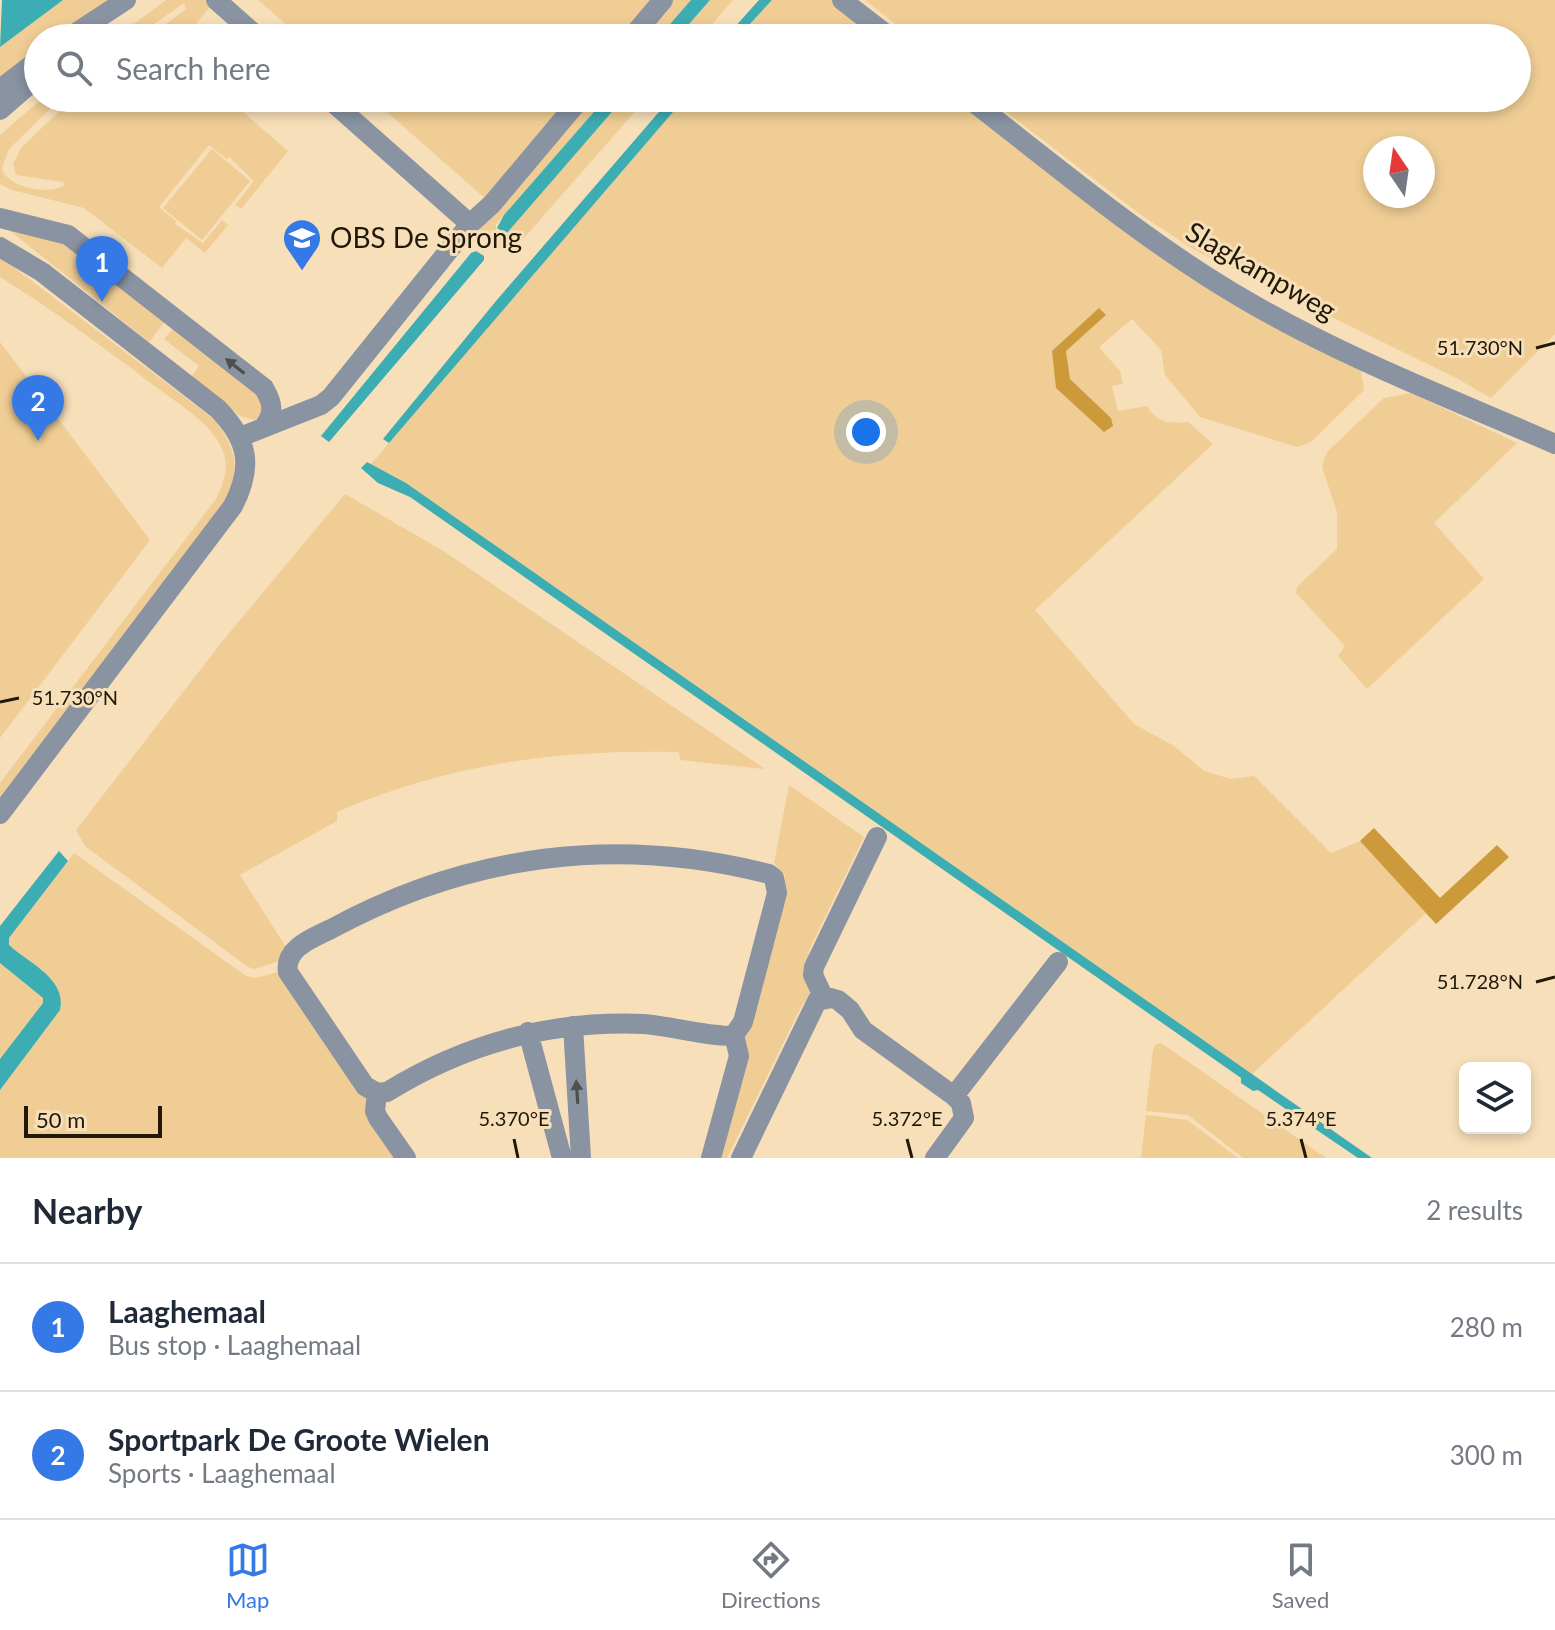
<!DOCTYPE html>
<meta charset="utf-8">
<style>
body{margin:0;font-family:Lato,sans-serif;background:#f2f2f3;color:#1f2937}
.controls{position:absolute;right:24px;bottom:24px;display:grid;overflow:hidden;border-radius:12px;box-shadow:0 4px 12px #0003}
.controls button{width:72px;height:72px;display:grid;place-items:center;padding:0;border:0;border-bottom:2px solid #e0e1e3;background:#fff;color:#1f2937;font:40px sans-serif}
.compass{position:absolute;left:1363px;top:136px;width:72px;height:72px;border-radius:50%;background:#fff;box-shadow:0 4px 12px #0003;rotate:347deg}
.scale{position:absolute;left:24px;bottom:20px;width:138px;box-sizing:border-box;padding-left:8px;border:4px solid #201809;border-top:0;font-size:22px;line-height:28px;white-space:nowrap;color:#201809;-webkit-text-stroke:6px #f7dfb9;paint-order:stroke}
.you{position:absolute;left:866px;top:432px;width:28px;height:28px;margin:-20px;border:6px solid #fff;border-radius:50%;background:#1a73e8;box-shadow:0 0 0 12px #1a73e833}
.badge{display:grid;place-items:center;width:52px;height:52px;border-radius:50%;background:#3479e6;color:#fff;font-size:26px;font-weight:700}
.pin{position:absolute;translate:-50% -66px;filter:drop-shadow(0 2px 4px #0008)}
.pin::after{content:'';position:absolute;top:42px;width:28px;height:24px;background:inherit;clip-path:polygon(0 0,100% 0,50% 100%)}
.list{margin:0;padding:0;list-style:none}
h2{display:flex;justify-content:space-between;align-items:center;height:104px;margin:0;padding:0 32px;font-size:34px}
h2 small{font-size:26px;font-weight:400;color:#747a83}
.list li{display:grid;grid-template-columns:52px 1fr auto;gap:24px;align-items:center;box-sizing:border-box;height:128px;padding:0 32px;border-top:2px solid #e0e1e3}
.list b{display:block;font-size:30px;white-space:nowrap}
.list p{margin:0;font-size:26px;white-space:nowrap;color:#747a83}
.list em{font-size:26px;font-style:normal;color:#747a83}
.icon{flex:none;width:44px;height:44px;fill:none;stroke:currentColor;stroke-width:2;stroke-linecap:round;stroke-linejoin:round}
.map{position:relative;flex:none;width:1555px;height:1158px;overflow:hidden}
.search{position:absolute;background:#fff;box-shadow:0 4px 12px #0003;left:24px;right:24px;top:24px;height:88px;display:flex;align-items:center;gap:20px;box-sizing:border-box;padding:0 28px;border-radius:44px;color:#747a83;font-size:30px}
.sheet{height:360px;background:#fff}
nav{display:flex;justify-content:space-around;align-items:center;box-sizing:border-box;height:112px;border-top:2px solid #e0e1e3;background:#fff;font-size:22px;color:#747a83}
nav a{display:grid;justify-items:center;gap:4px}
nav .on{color:#3479e6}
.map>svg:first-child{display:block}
.green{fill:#efcd95;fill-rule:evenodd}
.forest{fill:#cc993b}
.water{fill:#3cadb3}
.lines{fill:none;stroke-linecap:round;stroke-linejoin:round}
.minor{stroke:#8993a2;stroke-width:20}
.oneway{fill:#4f4f4e}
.ticks{fill:none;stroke:#201809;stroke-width:3}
.labels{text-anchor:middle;stroke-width:6;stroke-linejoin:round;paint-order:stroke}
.poi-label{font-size:28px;fill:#201809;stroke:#f7dfb9;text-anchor:start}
.street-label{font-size:28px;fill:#201809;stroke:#f7dfb9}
.ticks-label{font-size:20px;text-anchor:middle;fill:#201809;stroke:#f7dfb9;stroke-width:6;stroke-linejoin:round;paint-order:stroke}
</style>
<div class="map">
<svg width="1555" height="1158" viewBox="0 0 1555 1158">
<rect width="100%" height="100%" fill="#f7dfb9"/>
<path class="green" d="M 63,0 L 108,0 L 58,38 L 38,38 L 38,53 L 0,82 L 0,47 Z
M 166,0 L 205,0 L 211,6 L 184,38 L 148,38 L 186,9 L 184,3 L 134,38 L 115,38 Z
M 258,0 L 691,0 L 658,38 L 302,38 Z
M 710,0 L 733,0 L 700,38 L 677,38 Z
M 772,0 L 832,0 L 880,38 L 737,38 Z
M 865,0 L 1555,0 L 1555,334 L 1491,398 L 1456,378 L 1193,249 L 1141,215 L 988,98 L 1517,98 L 1517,38 L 913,38 ZM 1423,148 L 1423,196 L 1375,196 L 1375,148 Z
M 43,98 L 61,98 L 9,149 L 2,168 L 4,174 C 17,189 47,194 64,186 L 63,182 L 16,175 L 13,164 L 21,148 L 73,98 L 227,98 L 288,151 L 241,209 L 235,205 L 254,181 L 229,157 L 227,159 L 209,145 L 159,207 L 176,221 L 175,224 L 203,243 L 222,220 L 228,225 L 205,253 L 186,238 L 162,268 L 84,208 L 12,190 L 0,184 L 0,135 Z
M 371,98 L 606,98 L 496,224 L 496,232 L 503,235 L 624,98 L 647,98 L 516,247 C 500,254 489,237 477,227 L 495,207 Z
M 685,98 L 958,98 L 1062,178 L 1360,366 L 1364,390 L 1311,442 L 1297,447 L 1200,417 L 1165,375 L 1161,350 L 1132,319 L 1099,347 L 1120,371 L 1123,384 L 1112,386 L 1118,411 L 1147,406 C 1157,423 1170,424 1188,422 L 1213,444 L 1035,610 L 1134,724 L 1174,746 L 1204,771 L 1231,779 L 1254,776 L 1331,853 L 1360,841 L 1426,913 L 1252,1074 L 406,483 L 371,464 ZM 1105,316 L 1066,351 L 1070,379 L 1111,418 L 1056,387 L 1053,351 Z
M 212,149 L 250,181 L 202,240 L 163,208 Z
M 3,225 L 55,236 L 166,320 L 149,342 Z
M 0,257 L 215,420 C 237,451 241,469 225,504 L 0,799 L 0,783 L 216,499 C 224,483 229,469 223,451 C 211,421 176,403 152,384 C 102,346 53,310 0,277 Z
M 174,327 L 265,401 L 260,418 L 254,420 L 240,416 L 192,376 L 199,366 L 164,339 Z
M 0,342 L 150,540 L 0,738 Z
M 1411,393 L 1517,443 L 1434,523 L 1484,579 L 1367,689 L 1338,656 L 1345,646 L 1296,593 L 1297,587 L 1337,549 L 1337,512 L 1322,467 L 1324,460 L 1328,451 L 1384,398 Z
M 345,494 L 445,552 L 765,769 L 680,760 L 679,752 C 558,749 448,764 337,812 L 337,821 L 240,875 L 286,947 L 279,961 L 255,969 L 248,967 L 85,846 L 76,830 L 221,643 Z
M 789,785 L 864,837 L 810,948 L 807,961 L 815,992 L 809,995 L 801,1007 L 727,1158 L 716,1158 L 743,1040 L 778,917 L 785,876 L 774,863 Z
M 74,853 L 246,976 L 256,978 L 278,972 L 367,1097 L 396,1158 L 0,1158 L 0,1090 L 60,1010 C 67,981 29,961 9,945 L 9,938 Z
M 0,963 L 43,998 L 43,1003 L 0,1059 Z
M 1160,1043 L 1164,1045 L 1326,1158 L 1243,1158 L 1188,1115 L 1146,1111 L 1153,1050 L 1155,1045 Z
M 1146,1115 L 1187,1120 L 1238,1158 L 1141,1158 Z"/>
<path class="forest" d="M 1099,308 L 1106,315 L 1066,351 L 1070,379 L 1111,418 L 1113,426 L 1104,432 L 1056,388 L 1052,351 Z
M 1374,828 L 1440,898 L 1497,845 L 1509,857 L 1436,924 L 1360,841 Z"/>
<path class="water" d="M 2,0 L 63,0 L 0,47 Z
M 691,0 L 710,0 L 677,38 L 658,38 Z
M 759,0 L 772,0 L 737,38 L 725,38 Z
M 606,98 L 624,98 L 506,234 L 497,228 L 504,215 Z
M 671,98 L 685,98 L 389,443 L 383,439 L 496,301 Z
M 476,251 L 484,256 L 484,260 L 329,442 L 321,436 L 471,253 Z
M 367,462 L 406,483 L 1372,1158 L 1358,1158 L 1258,1090 L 1253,1091 L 1241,1083 L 1241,1078 L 410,497 L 378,483 L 361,468 Z
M 59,851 L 68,861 L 9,938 L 9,945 C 29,963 67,979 60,1010 L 0,1090 L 0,1059 L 43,1003 L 43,998 L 0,963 L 0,926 Z"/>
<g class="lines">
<path class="minor" d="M 216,0 L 259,38
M 842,0 L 891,38
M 68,38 L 126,0
M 631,38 L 663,0
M 0,89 L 38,60
M 968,98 C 1059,168 1148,244 1247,301 C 1345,358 1452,399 1555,444
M 0,110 L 38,77
M 0,218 L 68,235 L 264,388 C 272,402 275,412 265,425
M 470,224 L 492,204 L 581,98
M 0,247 L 42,272 L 218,409 C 249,441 253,467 233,506 L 0,814
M 240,437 L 321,405 L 331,397 L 470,224 L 328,98
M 824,998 L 813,975 L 814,967 L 877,837
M 573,1026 L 581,1158
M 528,1032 L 562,1158
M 377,1093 L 375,1111 L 378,1118 L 406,1158
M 711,1158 L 739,1056 L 734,1035 L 743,1022 L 777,893 L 774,878 L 769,874 C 617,835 469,854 331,929 C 313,938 284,948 288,972 L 365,1086 L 377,1093 L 387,1092 C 465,1044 551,1020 644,1024 C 665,1025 720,1039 734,1035
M 741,1158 L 817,1001 L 831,998 L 838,1000 L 850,1010 L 863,1030 L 954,1096 L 1058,962
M 935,1158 L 964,1118 L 961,1103 L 954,1096"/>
</g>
<defs><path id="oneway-solid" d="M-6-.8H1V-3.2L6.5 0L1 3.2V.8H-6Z" transform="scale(2)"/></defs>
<g class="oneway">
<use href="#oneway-solid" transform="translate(235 366) rotate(-142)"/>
<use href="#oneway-solid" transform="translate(577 1092) rotate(-94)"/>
</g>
<path class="ticks" d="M 1536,348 L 1555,343M 0,702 L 19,698M 1536,982 L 1555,977M 514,1139 L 518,1158M 907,1139 L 912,1158M 1301,1139 L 1306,1158"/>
<defs>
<symbol id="school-pin" viewBox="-11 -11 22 30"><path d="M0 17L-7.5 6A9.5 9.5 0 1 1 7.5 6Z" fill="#3479e6" stroke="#f7dfb9"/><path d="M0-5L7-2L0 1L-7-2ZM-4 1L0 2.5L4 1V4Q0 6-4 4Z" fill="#fff"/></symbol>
</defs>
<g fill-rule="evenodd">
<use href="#school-pin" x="280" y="216" width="44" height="60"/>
</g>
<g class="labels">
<g class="poi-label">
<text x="330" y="248">OBS De Sprong</text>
</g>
<g class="street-label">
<text transform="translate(1261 271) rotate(30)" y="10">Slagkampweg</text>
</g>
</g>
<g class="ticks-label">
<text x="1480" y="355">51.730°N</text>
<text x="75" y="705">51.730°N</text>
<text x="1480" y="989">51.728°N</text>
<text x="514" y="1126">5.370°E</text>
<text x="907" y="1126">5.372°E</text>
<text x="1301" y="1126">5.374°E</text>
</g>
</svg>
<div class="controls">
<button><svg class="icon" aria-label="layers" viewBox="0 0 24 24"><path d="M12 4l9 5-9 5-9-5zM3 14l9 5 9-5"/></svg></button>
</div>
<svg class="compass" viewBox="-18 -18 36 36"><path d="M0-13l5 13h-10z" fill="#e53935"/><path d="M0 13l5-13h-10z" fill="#747a83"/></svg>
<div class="scale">50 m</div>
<div class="you"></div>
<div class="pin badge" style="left:102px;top:302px">1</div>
<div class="pin badge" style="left:38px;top:441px">2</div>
<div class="search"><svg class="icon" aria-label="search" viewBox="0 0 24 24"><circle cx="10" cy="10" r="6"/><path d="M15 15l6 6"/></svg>Search here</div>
</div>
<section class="sheet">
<h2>Nearby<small>2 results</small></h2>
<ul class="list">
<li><span class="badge">1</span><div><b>Laaghemaal</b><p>Bus stop · Laaghemaal</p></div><em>280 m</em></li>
<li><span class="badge">2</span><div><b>Sportpark De Groote Wielen</b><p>Sports · Laaghemaal</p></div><em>300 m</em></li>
</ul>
</section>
<nav>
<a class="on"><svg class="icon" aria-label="map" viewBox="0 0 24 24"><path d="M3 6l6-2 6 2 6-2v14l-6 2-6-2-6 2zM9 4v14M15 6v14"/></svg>Map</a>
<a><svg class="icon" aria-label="directions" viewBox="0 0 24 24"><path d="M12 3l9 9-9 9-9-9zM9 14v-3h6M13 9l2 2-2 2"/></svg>Directions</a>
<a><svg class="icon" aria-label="saved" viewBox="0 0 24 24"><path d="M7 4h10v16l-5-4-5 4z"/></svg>Saved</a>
</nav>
